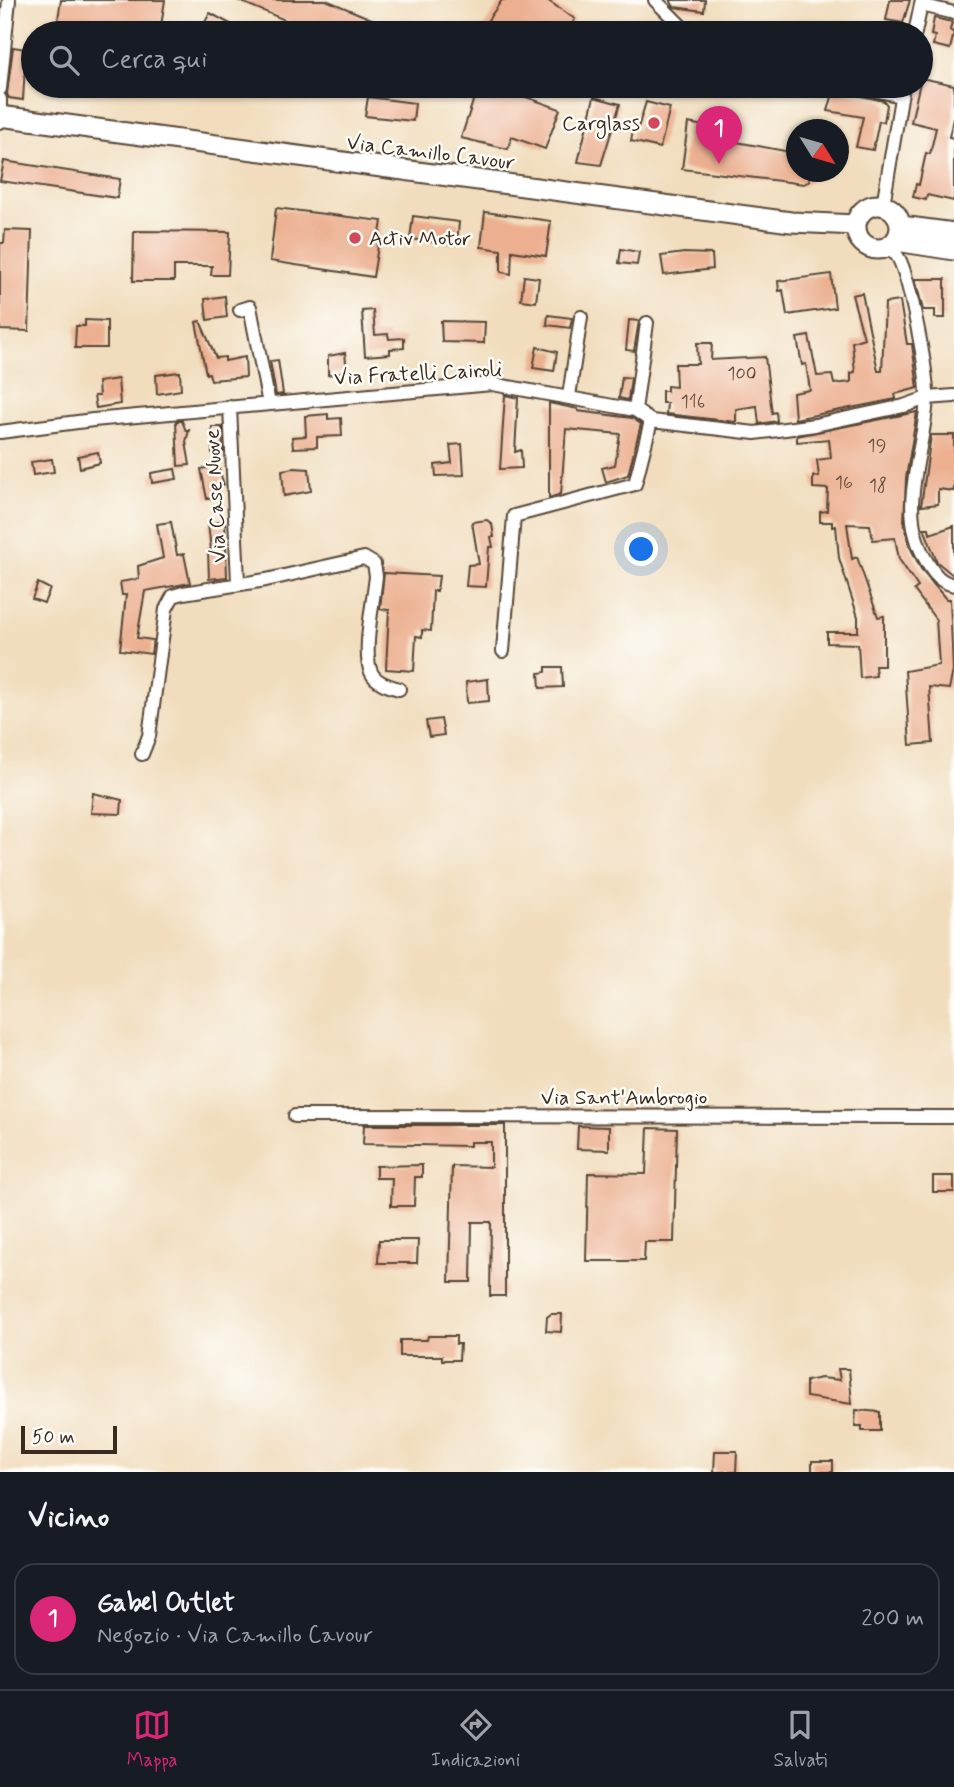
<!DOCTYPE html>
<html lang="it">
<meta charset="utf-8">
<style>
body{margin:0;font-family:Mynerve,sans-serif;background:#20242c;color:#f1f3f6}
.compass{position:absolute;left:786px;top:119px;width:63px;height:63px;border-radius:50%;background:#171b24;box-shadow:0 2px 5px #0004;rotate:127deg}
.scale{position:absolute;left:21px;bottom:18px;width:96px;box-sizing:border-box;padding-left:7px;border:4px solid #3b2a1e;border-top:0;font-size:19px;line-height:24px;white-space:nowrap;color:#3b2a1e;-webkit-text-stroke:5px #fdfcf7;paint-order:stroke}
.you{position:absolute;left:642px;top:550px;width:24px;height:24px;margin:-18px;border:5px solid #fff;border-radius:50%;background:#1a73e8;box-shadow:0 0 0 10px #1a73e833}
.badge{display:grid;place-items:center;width:46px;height:46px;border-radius:50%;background:#db2777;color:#fff;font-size:23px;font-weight:700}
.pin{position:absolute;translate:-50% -58px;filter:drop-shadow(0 2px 4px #0008)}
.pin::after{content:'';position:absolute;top:37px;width:24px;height:21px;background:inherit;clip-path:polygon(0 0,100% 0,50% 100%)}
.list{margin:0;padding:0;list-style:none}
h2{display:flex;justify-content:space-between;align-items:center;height:91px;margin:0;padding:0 28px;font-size:30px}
h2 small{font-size:23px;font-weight:400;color:#9ea1a6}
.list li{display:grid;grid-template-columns:46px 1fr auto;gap:21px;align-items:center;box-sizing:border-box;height:112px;margin:0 14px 14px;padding:0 14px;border:2px solid #363941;border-radius:21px}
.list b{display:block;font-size:26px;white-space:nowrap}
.list p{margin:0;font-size:23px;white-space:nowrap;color:#9ea1a6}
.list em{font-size:23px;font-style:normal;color:#9ea1a6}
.icon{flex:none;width:38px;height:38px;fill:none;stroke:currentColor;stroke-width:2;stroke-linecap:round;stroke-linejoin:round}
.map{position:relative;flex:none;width:954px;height:1472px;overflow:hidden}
.search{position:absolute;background:#171b24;box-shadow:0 2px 5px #0004;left:21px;right:21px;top:21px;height:77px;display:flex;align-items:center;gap:18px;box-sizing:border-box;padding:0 24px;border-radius:38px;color:#9ea1a6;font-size:26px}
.sheet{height:217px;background:#171b24}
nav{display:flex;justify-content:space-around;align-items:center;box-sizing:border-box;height:98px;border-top:2px solid #363941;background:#171b24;font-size:19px;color:#9ea1a6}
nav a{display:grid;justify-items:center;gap:4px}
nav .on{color:#db2777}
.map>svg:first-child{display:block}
.building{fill:#ecb091}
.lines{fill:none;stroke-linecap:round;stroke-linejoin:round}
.street-casing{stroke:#564536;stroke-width:16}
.primary-casing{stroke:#564536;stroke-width:23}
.street{stroke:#fff;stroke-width:12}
.primary{stroke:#fff;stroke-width:19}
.poi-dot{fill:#d1495b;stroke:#fdfcf7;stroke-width:2.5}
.labels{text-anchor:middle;stroke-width:5;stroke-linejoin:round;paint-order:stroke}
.number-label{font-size:18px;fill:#674c3b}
.poi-label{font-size:21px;fill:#3b2a1e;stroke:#fdfcf7;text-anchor:end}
.street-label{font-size:21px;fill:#3b2a1e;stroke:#fdfcf7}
</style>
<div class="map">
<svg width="954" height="1472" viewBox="0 0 954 1472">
<rect width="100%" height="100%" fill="#fdfcf7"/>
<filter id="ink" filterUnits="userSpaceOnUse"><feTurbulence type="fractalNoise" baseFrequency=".0143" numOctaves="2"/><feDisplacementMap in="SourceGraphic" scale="14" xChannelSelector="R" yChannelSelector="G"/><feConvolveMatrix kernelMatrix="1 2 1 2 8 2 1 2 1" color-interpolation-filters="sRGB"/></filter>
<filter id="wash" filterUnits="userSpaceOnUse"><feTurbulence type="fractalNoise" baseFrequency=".00686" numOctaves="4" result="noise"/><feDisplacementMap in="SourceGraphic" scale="28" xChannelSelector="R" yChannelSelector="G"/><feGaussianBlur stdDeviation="1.57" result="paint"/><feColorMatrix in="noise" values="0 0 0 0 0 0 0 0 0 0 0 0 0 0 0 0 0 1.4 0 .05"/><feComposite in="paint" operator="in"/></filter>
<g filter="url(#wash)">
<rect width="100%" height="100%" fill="#f1ddbd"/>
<g id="blocks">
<path class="building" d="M 61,0 L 165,0 L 160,33 L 56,32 Z
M 237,0 L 326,0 L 405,33 L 316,33 Z
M 502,0 L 547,0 L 575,19 L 567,33 L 479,33 Z
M 670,0 L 705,0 L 704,11 L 674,7 Z
M 890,0 L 910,0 L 903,23 L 886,20 Z
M 210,13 L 247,33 L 199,33 Z
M 934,18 L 952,22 L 950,30 L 954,33 L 950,49 L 933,45 L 935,36 L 931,35 Z
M 13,47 L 26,49 L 23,100 L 9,98 L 7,94 Z
M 921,78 L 954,85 L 954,114 L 949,137 L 954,138 L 954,201 L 927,195 L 926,200 L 913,197 L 916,184 L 919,185 L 926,153 L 930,154 L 936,128 L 911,122 Z
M 478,86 L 495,86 L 560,109 L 545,149 L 512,137 L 508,149 L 461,138 Z
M 834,90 L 884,101 L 887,105 L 884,122 L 879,121 L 873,150 L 856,147 L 863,117 L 828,111 Z
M 368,97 L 415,103 L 413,121 L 365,116 Z
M 594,97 L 620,104 L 601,165 L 578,162 Z
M 646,102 L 670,108 L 660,148 L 631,141 L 633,130 L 637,131 Z
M 688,123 L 726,130 L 725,140 L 796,153 L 796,172 L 811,172 L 809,181 L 804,184 L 682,169 Z
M 4,161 L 120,179 L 117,198 L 0,181 Z
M 276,208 L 382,221 L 373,277 L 270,261 Z
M 485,212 L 551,221 L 546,256 L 512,251 L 511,274 L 501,272 L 501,250 L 481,247 Z
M 413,216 L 459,222 L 457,244 L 410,239 Z
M 5,230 L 32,231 L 29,331 L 0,330 L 0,243 L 4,243 Z
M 134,231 L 230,232 L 228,275 L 211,275 L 212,266 L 174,266 L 174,281 L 133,281 Z
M 621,249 L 639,252 L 637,265 L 619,263 Z
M 684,253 L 712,254 L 713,269 L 664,275 L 661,256 Z
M 831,274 L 835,308 L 787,315 L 783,290 L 779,291 L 778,281 Z
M 524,276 L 539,278 L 536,302 L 521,300 Z
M 915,279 L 945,279 L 945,318 L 935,318 L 935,310 L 923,310 Z
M 862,293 L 878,371 L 882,371 L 885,303 L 900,301 L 907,344 L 912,344 L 918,388 L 895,394 L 896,399 L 795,419 L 793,393 L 810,390 L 806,364 L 802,365 L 797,338 L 809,336 L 817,376 L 832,375 L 834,384 L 851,382 L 851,373 L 855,372 L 852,342 L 864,338 L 852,295 Z
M 225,296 L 227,317 L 207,320 L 205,299 Z
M 373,310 L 375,335 L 388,334 L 389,339 L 404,338 L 404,348 L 390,349 L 390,354 L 365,356 L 362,311 Z
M 548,315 L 572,318 L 570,328 L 547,325 Z
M 85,320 L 107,321 L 107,348 L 75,348 L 76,326 L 85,326 Z
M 629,320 L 639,321 L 634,351 L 626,350 Z
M 200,321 L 216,358 L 225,357 L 225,361 L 245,357 L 246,377 L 211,380 L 209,373 L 206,374 L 196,322 Z
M 441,321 L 485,322 L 484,343 L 442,342 Z
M 697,343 L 712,343 L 711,360 L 765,357 L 772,413 L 776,412 L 777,421 L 759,424 L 757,406 L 736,409 L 736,422 L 666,414 L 667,403 L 662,403 L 662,391 L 667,391 L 667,386 L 676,387 L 675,364 L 698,364 Z
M 537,347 L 557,352 L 554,371 L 533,368 Z
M 345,353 L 347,371 L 328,375 L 328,356 Z
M 278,360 L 283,394 L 276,395 L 270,361 Z
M 180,372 L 181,390 L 157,394 L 156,375 Z
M 622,377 L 631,378 L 628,400 L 619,398 Z
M 118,379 L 120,404 L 96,408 L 94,396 L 99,396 L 98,382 Z
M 505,395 L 518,398 L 515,452 L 521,450 L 522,468 L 500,469 Z
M 549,403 L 578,409 L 578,411 L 632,418 L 641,424 L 628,475 L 606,482 L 602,468 L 615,465 L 620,434 L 566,429 L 561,494 L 549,498 Z
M 917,412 L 906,478 L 904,523 L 909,545 L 922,571 L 946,599 L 950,599 L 953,671 L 949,689 L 929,687 L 933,743 L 910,745 L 905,671 L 939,665 L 936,620 L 914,590 L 918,587 L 899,559 L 895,538 L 873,540 L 870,525 L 847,524 L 852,559 L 857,557 L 878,617 L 884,616 L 884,666 L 875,666 L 876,676 L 860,678 L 858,644 L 827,643 L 827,632 L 858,632 L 858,617 L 839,558 L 836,526 L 832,527 L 832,522 L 820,522 L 820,512 L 827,511 L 828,489 L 813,488 L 813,476 L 819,477 L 817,460 L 831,458 L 829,439 L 797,442 L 797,436 Z
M 328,414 L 328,419 L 341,418 L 342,436 L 317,437 L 317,447 L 293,448 L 292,437 L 306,436 L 305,416 Z
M 176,421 L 182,421 L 186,431 L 189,430 L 186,442 L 190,465 L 178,466 Z
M 212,427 L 222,427 L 223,452 L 212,453 Z
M 931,435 L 954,435 L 954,491 L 938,489 L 938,504 L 921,506 Z
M 462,444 L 464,475 L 436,476 L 435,465 L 452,463 L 450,445 Z
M 98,452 L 100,463 L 80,468 L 78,456 Z
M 52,459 L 54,472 L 33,475 L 31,462 Z
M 218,466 L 224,485 L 218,485 L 220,497 L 207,499 L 201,469 Z
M 294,468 L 309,469 L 311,491 L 284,496 L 282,470 Z
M 175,469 L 177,479 L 152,483 L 151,473 Z
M 487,520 L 492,524 L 494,537 L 491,537 L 493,547 L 489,547 L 486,587 L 466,586 L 468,565 L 479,564 L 472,522 Z
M 225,521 L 227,577 L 209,579 L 208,550 L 211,550 L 208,524 Z
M 171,522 L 177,555 L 184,554 L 190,583 L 145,591 L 137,638 L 153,640 L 151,654 L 120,650 L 126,595 L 122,595 L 120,582 L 139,579 L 138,566 L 163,558 L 157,524 Z
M 954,526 L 954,576 L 937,562 L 924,528 L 929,528 L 930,534 Z
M 384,573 L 439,576 L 437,591 L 433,591 L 431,631 L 422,630 L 422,637 L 416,636 L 414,671 L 386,669 L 389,610 L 380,609 Z
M 38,583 L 50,589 L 44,603 L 32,599 Z
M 546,667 L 562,667 L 563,687 L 540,688 L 539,673 L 546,672 Z
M 488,679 L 489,701 L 467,703 L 466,682 Z
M 441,719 L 444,735 L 429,737 L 426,721 Z
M 93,793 L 122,800 L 121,814 L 91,813 Z
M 364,1125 L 505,1125 L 505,1296 L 490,1296 L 491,1222 L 472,1222 L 471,1282 L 449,1282 L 452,1166 L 491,1167 L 491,1142 L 470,1142 L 470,1146 L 363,1144 Z
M 578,1126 L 609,1127 L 609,1150 L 577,1149 Z
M 648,1128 L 677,1129 L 674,1242 L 645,1242 L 644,1261 L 586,1261 L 588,1173 L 646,1174 Z
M 422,1165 L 422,1177 L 415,1177 L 414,1206 L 391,1206 L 392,1178 L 376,1178 L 376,1166 Z
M 933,1176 L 954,1176 L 954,1192 L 933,1192 Z
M 379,1240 L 418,1240 L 417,1263 L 378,1263 Z
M 551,1314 L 562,1314 L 561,1332 L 546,1331 L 547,1317 Z
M 428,1336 L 456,1336 L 456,1344 L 460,1344 L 459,1360 L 442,1360 L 442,1356 L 400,1356 L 400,1340 L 427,1340 Z
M 838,1369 L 849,1369 L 852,1404 L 806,1397 L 806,1381 L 821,1378 L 840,1380 Z
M 856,1410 L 880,1412 L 880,1431 L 862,1431 L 862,1426 L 855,1426 Z
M 715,1451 L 737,1451 L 736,1472 L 714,1472 Z
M 812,1461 L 833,1461 L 833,1472 L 812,1472 Z"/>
</g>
</g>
<g filter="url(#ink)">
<use href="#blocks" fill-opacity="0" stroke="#564536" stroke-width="2"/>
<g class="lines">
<defs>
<path id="street" d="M 655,0 L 688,33
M 921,5 L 954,13
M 915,33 L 922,0
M 857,86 L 901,96
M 0,89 L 9,0
M 0,99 L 0,122
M 883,205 L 903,86
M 889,246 C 892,250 897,255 899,259 C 910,280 927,370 927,395 C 926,451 894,508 927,562 C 934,574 940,582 954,585
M 240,310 L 250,307 L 269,404
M 569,396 L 581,317
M 230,407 L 238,582
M 635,410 L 647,323
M 0,432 L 93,420 L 492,384 L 635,410 L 651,421 L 755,433 L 815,425 L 904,406 L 927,398 L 954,396
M 503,651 L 514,516 L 635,484 L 651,421
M 142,754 L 149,736 L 166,609 L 173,596 L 183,593 L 266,580 L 364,558 L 374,564 L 376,576 C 374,599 362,652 371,672 C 376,683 389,686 399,689
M 295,1116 L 954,1117"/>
<path id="primary" d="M 0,116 L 791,222 L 856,225
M856 227a22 22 0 1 1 44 0a22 22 0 1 1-44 0Z
M 901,226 L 954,233
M 896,241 L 954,250"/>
</defs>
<use href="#street" class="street-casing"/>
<use href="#primary" class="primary-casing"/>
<use href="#street" class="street"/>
<use href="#primary" class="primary"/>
</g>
</g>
<g class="poi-dot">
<circle cx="654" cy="123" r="7"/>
<circle cx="355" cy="238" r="7"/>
</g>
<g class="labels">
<g class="number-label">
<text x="742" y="379">100</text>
<text x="693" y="407">116</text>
<text x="877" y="451">19</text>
<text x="844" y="488">16</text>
<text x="878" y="491">18</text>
</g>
<g class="poi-label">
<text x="640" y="130">Carglass</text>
<text x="369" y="245" text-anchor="start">Activ Motor</text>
</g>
<g class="street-label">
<text transform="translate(431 152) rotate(7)" y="7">Via Camillo Cavour</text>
<text transform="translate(418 373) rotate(-3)" y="7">Via Fratelli Cairoli</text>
<text transform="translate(215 496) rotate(-93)" y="7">Via Case Nuove</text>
<text x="624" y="1104">Via Sant'Ambrogio</text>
</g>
</g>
</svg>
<svg class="compass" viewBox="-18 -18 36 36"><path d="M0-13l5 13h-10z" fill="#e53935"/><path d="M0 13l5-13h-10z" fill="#9ea1a6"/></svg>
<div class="scale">50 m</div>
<div class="you"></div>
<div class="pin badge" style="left:719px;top:164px">1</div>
<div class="search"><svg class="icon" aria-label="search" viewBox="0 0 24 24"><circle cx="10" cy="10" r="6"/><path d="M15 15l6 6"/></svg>Cerca qui</div>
</div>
<section class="sheet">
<h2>Vicino<small></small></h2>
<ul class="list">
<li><span class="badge">1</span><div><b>Gabel Outlet</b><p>Negozio · Via Camillo Cavour</p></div><em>200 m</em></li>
</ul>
</section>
<nav>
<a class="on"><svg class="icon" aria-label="map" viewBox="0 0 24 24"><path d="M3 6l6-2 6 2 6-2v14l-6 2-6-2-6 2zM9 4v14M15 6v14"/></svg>Mappa</a>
<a><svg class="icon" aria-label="directions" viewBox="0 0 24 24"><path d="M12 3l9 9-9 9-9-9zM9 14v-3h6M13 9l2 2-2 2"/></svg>Indicazioni</a>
<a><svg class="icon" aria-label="saved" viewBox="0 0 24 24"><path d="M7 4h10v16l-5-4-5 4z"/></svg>Salvati</a>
</nav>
